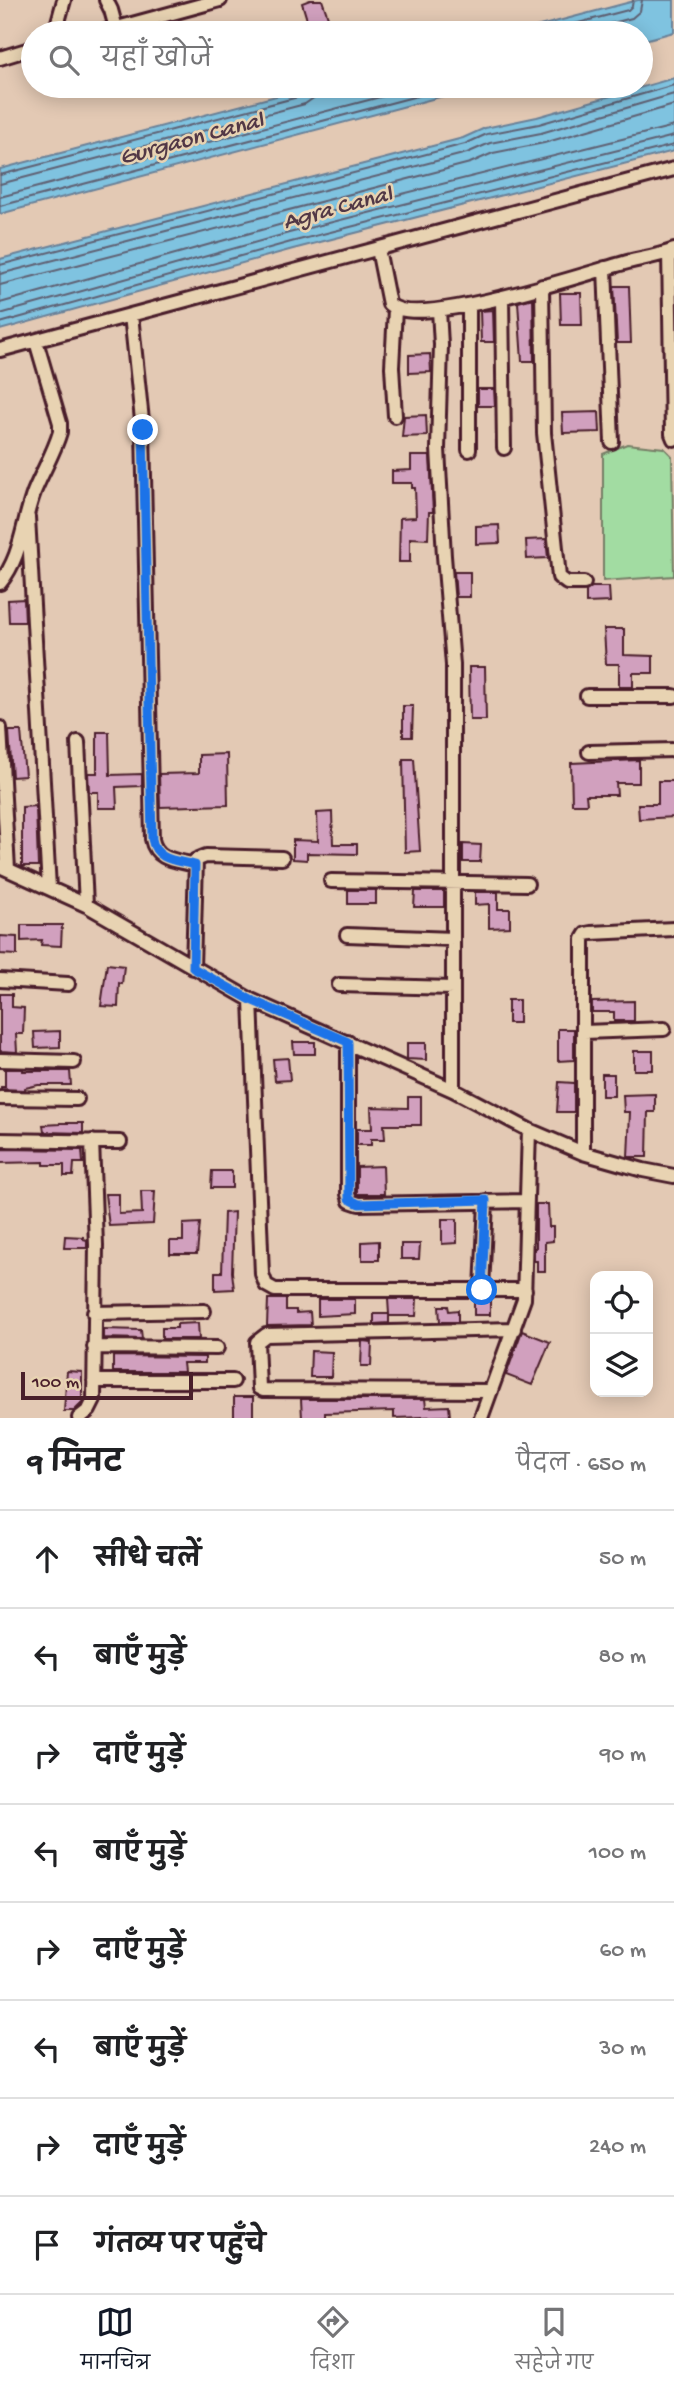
<!DOCTYPE html>
<html lang="hi">
<meta charset="utf-8">
<style>
body{margin:0;font-family:"Gochi Hand","Playpen Sans Deva",sans-serif;background:#f2f2f2;color:#202124}
.controls{position:absolute;right:21px;bottom:21px;display:grid;overflow:hidden;border-radius:14px;box-shadow:0 4px 18px #0003}
.controls button{width:63px;height:63px;display:grid;place-items:center;padding:0;border:0;border-bottom:2px solid #e0e0e0;background:#fff;color:#202124;font:35px sans-serif}
.scale{position:absolute;left:21px;bottom:18px;width:172px;box-sizing:border-box;padding-left:7px;border:4px solid #4a1f2b;border-top:0;font-size:19px;line-height:24px;white-space:nowrap;color:#4a1f2b;-webkit-text-stroke:5px #e8d3b2;paint-order:stroke}
.stop{position:absolute;width:21px;height:21px;margin:-16px;border:5px solid #1a73e8;border-radius:50%;background:#fff}
.stop.end{background:#1a73e8;border-color:#fff;box-shadow:0 2px 7px #0008}
.list{margin:0;padding:0;list-style:none}
h2{display:flex;justify-content:space-between;align-items:center;height:91px;margin:0;padding:0 28px;font-size:30px}
h2 small{font-size:23px;font-weight:400;color:#757577}
.list li{display:grid;grid-template-columns:46px 1fr auto;gap:21px;align-items:center;box-sizing:border-box;height:98px;padding:0 28px;border-top:2px solid #e0e0e0}
.list b{display:block;font-size:26px;white-space:nowrap}
.list em{font-size:23px;font-style:normal;color:#757577}
.icon{flex:none;width:38px;height:38px;fill:none;stroke:currentColor;stroke-width:2;stroke-linecap:round;stroke-linejoin:round}
.map{position:relative;flex:none;width:674px;height:1418px;overflow:hidden}
.search{position:absolute;background:#fff;box-shadow:0 4px 18px #0003;left:21px;right:21px;top:21px;height:77px;display:flex;align-items:center;gap:18px;box-sizing:border-box;padding:0 24px;border-radius:38px;color:#757577;font-size:26px}
.sheet{height:875px;background:#fff}
nav{display:flex;justify-content:space-around;align-items:center;box-sizing:border-box;height:98px;border-top:2px solid #e0e0e0;background:#fff;font-size:19px;color:#757577}
nav a{display:grid;justify-items:center;gap:4px}
nav .on{color:#111827}
.map>svg:first-child{display:block}
.green{fill:#a2dca2;stroke:#767e66;stroke-width:2}
.water{fill:#7fc3e0;stroke:#6a8198;stroke-width:2}
.lines{fill:none;stroke-linecap:round;stroke-linejoin:round}
.shore{stroke:#5f6173;stroke-width:2}
.building{fill:#d1a0be;stroke:#4a1f2b;stroke-width:2}
.minor-casing{stroke:#4a1f2b;stroke-width:18}
.minor{stroke:#e8d3b2;stroke-width:12}
.route{stroke:#1a73e8;stroke-width:9}
.labels{text-anchor:middle;stroke-width:5;stroke-linejoin:round;paint-order:stroke}
.water-label{font-size:24px;font-style:italic;fill:#523846;stroke:#e8d3b2}
</style>
<div class="map">
<svg width="674" height="1418" viewBox="0 0 674 1418">
<rect width="100%" height="100%" fill="#e3c9b4"/>
<filter id="ink" filterUnits="userSpaceOnUse"><feTurbulence type="fractalNoise" baseFrequency=".0143" numOctaves="2"/><feDisplacementMap in="SourceGraphic" scale="14" xChannelSelector="R" yChannelSelector="G"/><feConvolveMatrix kernelMatrix="1 2 1 2 8 2 1 2 1" color-interpolation-filters="sRGB"/></filter>
<g filter="url(#ink)">
<path class="green" d="M 627,444 L 664,448 L 672,456 L 674,576 L 603,581 L 603,454 Z"/>
<path class="water" d="M 638,0 L 674,0 L 674,32 L 641,41 L 641,33 L 513,33 Z
M 674,78 L 674,151 L 293,249 L 0,330 L 0,259 L 463,138 L 485,128 L 537,117 Z
M 314,86 L 481,86 L 0,214 L 0,169 Z"/>
<g class="lines">
<path class="shore" d="M 540,33 L 628,10 L 632,6 L 633,0
M 574,33 L 632,18 L 640,11 L 642,0
M 0,175 L 302,96 L 308,92 L 309,86
M 0,184 L 305,104 L 315,97 L 318,86
M 0,197 L 422,86
M 0,206 L 455,86
M 0,265 L 465,144 L 487,134 L 539,124 L 674,85
M 0,274 L 467,153 L 490,143 L 541,133 L 674,94
M 0,285 L 470,163 L 493,153 L 544,143 L 674,105
M 0,303 L 286,223 L 674,126
M 0,314 L 289,233 L 674,136
M 0,323 L 291,242 L 674,145"/>
</g>
<path class="building" d="M 310,0 L 322,0 L 331,26 L 311,33 L 302,3 Z
M 614,286 L 629,286 L 631,343 L 617,343 Z
M 560,293 L 581,293 L 582,325 L 561,325 Z
M 533,298 L 534,361 L 522,361 L 518,302 Z
M 493,310 L 494,342 L 481,342 L 480,311 Z
M 430,354 L 431,372 L 409,373 L 409,355 Z
M 478,389 L 494,389 L 495,406 L 478,406 Z
M 599,412 L 600,432 L 563,433 L 562,413 Z
M 426,415 L 427,436 L 402,437 L 404,416 Z
M 411,456 L 430,456 L 433,512 L 429,512 L 428,539 L 410,538 L 410,562 L 399,562 L 400,518 L 416,517 L 415,488 L 412,488 L 412,483 L 392,483 L 392,471 L 411,470 Z
M 499,525 L 500,543 L 476,544 L 476,526 Z
M 546,539 L 548,558 L 527,559 L 526,540 Z
M 454,572 L 470,572 L 470,597 L 456,597 Z
M 592,587 L 609,587 L 610,602 L 586,603 L 586,591 Z
M 24,599 L 25,622 L 9,622 L 8,600 Z
M 604,629 L 624,629 L 624,655 L 653,656 L 653,673 L 633,673 L 633,687 L 619,687 L 619,664 L 606,664 Z
M 469,667 L 485,667 L 486,720 L 470,720 Z
M 403,706 L 413,706 L 412,737 L 403,737 Z
M 9,731 L 21,731 L 25,776 L 12,777 Z
M 97,732 L 109,732 L 110,775 L 142,774 L 142,786 L 116,787 L 117,808 L 98,808 L 98,792 L 89,792 L 88,773 L 97,773 Z
M 227,754 L 228,805 L 160,807 L 159,774 L 199,773 L 199,755 Z
M 403,759 L 414,759 L 420,851 L 405,852 Z
M 639,760 L 639,783 L 616,783 L 617,795 L 586,795 L 587,804 L 572,804 L 571,763 Z
M 658,781 L 674,781 L 674,817 L 639,819 L 638,804 L 658,804 Z
M 36,806 L 38,866 L 22,866 L 22,807 Z
M 332,812 L 333,844 L 357,844 L 357,854 L 307,853 L 307,860 L 293,859 L 293,840 L 318,841 L 317,813 Z
M 463,844 L 481,845 L 480,862 L 463,862 Z
M 348,890 L 376,890 L 376,904 L 348,904 Z
M 415,891 L 444,891 L 444,907 L 414,907 Z
M 475,892 L 498,892 L 498,909 L 510,909 L 510,927 L 489,928 L 489,904 L 475,905 Z
M 21,925 L 62,925 L 61,946 L 41,945 L 42,940 L 21,941 Z
M 0,936 L 17,937 L 17,955 L 0,954 Z
M 107,964 L 124,966 L 122,984 L 119,983 L 118,1007 L 101,1006 Z
M 0,994 L 12,994 L 12,1007 L 24,1008 L 23,1034 L 16,1034 L 17,1052 L 0,1051 Z
M 508,1000 L 519,1000 L 519,1023 L 508,1023 Z
M 634,1001 L 634,1021 L 614,1021 L 614,1012 L 592,1012 L 592,1002 Z
M 558,1029 L 574,1029 L 574,1060 L 558,1061 Z
M 60,1031 L 60,1047 L 35,1048 L 34,1032 Z
M 293,1042 L 315,1042 L 315,1054 L 294,1054 Z
M 407,1043 L 426,1043 L 426,1060 L 407,1059 Z
M 634,1051 L 653,1051 L 653,1070 L 634,1070 Z
M 288,1058 L 290,1080 L 275,1081 L 273,1059 Z
M 5,1069 L 23,1069 L 23,1071 L 70,1071 L 71,1085 L 38,1085 L 25,1088 L 25,1090 L 1,1089 L 1,1087 L 5,1087 Z
M 602,1074 L 614,1074 L 614,1096 L 602,1096 Z
M 559,1082 L 574,1083 L 574,1112 L 557,1112 Z
M 655,1094 L 655,1112 L 648,1112 L 647,1157 L 628,1157 L 630,1112 L 624,1112 L 623,1095 Z
M 408,1097 L 421,1097 L 421,1125 L 384,1125 L 385,1139 L 371,1139 L 371,1145 L 357,1145 L 357,1129 L 372,1129 L 371,1107 L 408,1108 Z
M 60,1123 L 83,1123 L 83,1133 L 44,1132 L 43,1125 L 60,1124 Z
M 0,1149 L 82,1150 L 83,1163 L 74,1163 L 73,1176 L 64,1176 L 64,1165 L 44,1165 L 44,1162 L 0,1163 Z
M 383,1166 L 384,1194 L 357,1194 L 357,1167 Z
M 212,1171 L 232,1171 L 232,1188 L 211,1188 Z
M 141,1191 L 155,1191 L 153,1224 L 109,1226 L 105,1194 L 119,1194 L 119,1214 L 142,1213 Z
M 536,1204 L 548,1204 L 549,1227 L 553,1227 L 553,1241 L 545,1242 L 545,1271 L 537,1271 L 537,1261 L 534,1261 L 534,1248 L 536,1248 Z
M 234,1212 L 232,1272 L 234,1289 L 215,1290 L 215,1272 L 222,1272 L 224,1213 Z
M 442,1219 L 457,1219 L 457,1243 L 442,1244 Z
M 200,1223 L 197,1254 L 170,1254 L 170,1241 L 183,1241 L 183,1224 Z
M 65,1236 L 83,1237 L 83,1239 L 87,1240 L 87,1248 L 64,1248 Z
M 379,1241 L 379,1260 L 362,1260 L 362,1242 Z
M 401,1244 L 420,1244 L 419,1259 L 401,1259 Z
M 268,1299 L 286,1299 L 286,1310 L 296,1310 L 296,1313 L 310,1312 L 311,1325 L 267,1326 Z
M 318,1299 L 355,1299 L 355,1314 L 318,1316 Z
M 388,1299 L 417,1299 L 416,1316 L 389,1316 L 389,1323 L 374,1324 L 374,1314 L 389,1314 Z
M 474,1299 L 490,1299 L 490,1315 L 474,1315 Z
M 439,1306 L 448,1306 L 449,1311 L 458,1310 L 458,1322 L 440,1322 Z
M 198,1323 L 199,1339 L 162,1339 L 162,1328 L 177,1328 L 177,1324 Z
M 104,1329 L 141,1330 L 142,1339 L 104,1338 Z
M 522,1331 L 550,1342 L 532,1385 L 506,1375 Z
M 362,1341 L 372,1342 L 371,1366 L 361,1366 Z
M 311,1351 L 332,1352 L 331,1377 L 310,1377 Z
M 113,1356 L 205,1357 L 205,1363 L 183,1363 L 184,1372 L 113,1372 Z
M 67,1371 L 82,1372 L 82,1399 L 84,1401 L 74,1411 L 64,1411 Z
M 234,1397 L 253,1397 L 253,1418 L 234,1418 Z
M 301,1399 L 425,1399 L 426,1407 L 449,1406 L 450,1416 L 394,1418 L 394,1411 L 358,1412 L 325,1413 L 325,1418 L 302,1418 Z"/>
<g class="lines">
<defs>
<path id="minor" d="M 106,0 L 111,10 L 116,28
M 55,33 L 64,0
M 99,33 L 220,0
M 0,58 L 33,48
M 378,249 L 389,304 C 415,330 579,276 617,265 C 635,259 657,257 674,250
M 669,252 L 672,434 L 674,439
M 605,268 L 612,442
M 542,286 L 544,433 L 559,577 L 567,583 L 584,583
M 502,297 L 504,448
M 469,305 L 469,450
M 395,309 L 392,367 L 395,416
M 439,310 L 441,345 L 438,449 L 444,556 L 453,665 L 453,1090
M 131,315 L 143,430 L 152,839 C 156,861 177,860 195,865
M 0,350 L 674,169
M 28,517 L 49,888
M 0,583 C 22,556 22,524 34,492 C 42,472 54,453 60,432 L 60,423 L 36,341
M 587,696 L 674,696
M 0,728 L 8,869
M 78,742 L 86,905
M 589,752 L 674,750
M 0,866 L 86,905 L 251,1000 L 453,1090 L 529,1130 L 583,1153 L 643,1170 L 674,1176
M 331,881 L 527,884
M 347,935 L 453,939
M 193,968 L 196,860 L 206,856 L 282,858
M 0,980 L 68,984
M 339,985 L 453,988
M 251,1000 L 262,1274 L 266,1285 L 275,1290 L 525,1290
M 584,1032 L 664,1029
M 348,1042 L 348,1194 L 350,1201 L 359,1204 L 527,1201
M 0,1060 L 74,1062
M 0,1098 L 77,1099
M 0,1140 L 120,1142
M 583,1153 L 583,939 L 586,934 L 591,933 L 674,929
M 482,1290 L 486,1201
M 94,1313 L 204,1311
M 94,1347 L 217,1348
M 94,1381 L 233,1381
M 491,1391 L 263,1390 L 259,1388 L 257,1342 L 266,1335 L 514,1329
M 79,1418 L 89,1410 L 94,1400 L 96,1245 L 92,1141
M 481,1418 L 524,1299 L 529,1130"/>
</defs>
<use href="#minor" class="minor-casing"/>
<use href="#minor" class="minor"/>
</g>
</g>
<g class="lines" filter="url(#ink)">
<path class="route" d="M 143,430 L 152,839 C 156,861 176,860 195,865 L 193,968 L 251,1000 L 348,1042 L 349,1199 L 359,1204 L 486,1200 L 482,1290"/>
</g>
<g class="labels">
<g class="water-label">
<text transform="translate(191 137) rotate(-15)" y="8">Gurgaon Canal</text>
<text transform="translate(337 206) rotate(-15)" y="8">Agra Canal</text>
</g>
</g>
</svg>
<div class="controls">
<button><svg class="icon" aria-label="locate" viewBox="0 0 24 24"><circle cx="12" cy="12" r="6"/><path d="M12 2v4M12 18v4M2 12h4M18 12h4"/></svg></button>
<button><svg class="icon" aria-label="layers" viewBox="0 0 24 24"><path d="M12 4l9 5-9 5-9-5zM3 14l9 5 9-5"/></svg></button>
</div>
<div class="scale">100 m</div>
<div class="stop" style="left:482px;top:1290px"></div>
<div class="stop end" style="left:143px;top:430px"></div>
<div class="search"><svg class="icon" aria-label="search" viewBox="0 0 24 24"><circle cx="10" cy="10" r="6"/><path d="M15 15l6 6"/></svg>यहाँ खोजें</div>
</div>
<section class="sheet">
<h2>9 मिनट<small>पैदल · 650 m</small></h2>
<ul class="list">
<li><svg class="icon" aria-label="ahead" viewBox="0 0 24 24"><path d="M12 20V5M6 11l6-6 6 6"/></svg><div><b>सीधे चलें</b></div><em>50 m</em></li>
<li><svg class="icon" aria-label="left" viewBox="0 0 24 24"><path d="M17 20v-9H6M10 6l-5 5 5 5"/></svg><div><b>बाएँ मुड़ें</b></div><em>80 m</em></li>
<li><svg class="icon" aria-label="right" viewBox="0 0 24 24"><path d="M7 20v-9h11M14 6l5 5-5 5"/></svg><div><b>दाएँ मुड़ें</b></div><em>90 m</em></li>
<li><svg class="icon" aria-label="left" viewBox="0 0 24 24"><path d="M17 20v-9H6M10 6l-5 5 5 5"/></svg><div><b>बाएँ मुड़ें</b></div><em>100 m</em></li>
<li><svg class="icon" aria-label="right" viewBox="0 0 24 24"><path d="M7 20v-9h11M14 6l5 5-5 5"/></svg><div><b>दाएँ मुड़ें</b></div><em>60 m</em></li>
<li><svg class="icon" aria-label="left" viewBox="0 0 24 24"><path d="M17 20v-9H6M10 6l-5 5 5 5"/></svg><div><b>बाएँ मुड़ें</b></div><em>30 m</em></li>
<li><svg class="icon" aria-label="right" viewBox="0 0 24 24"><path d="M7 20v-9h11M14 6l5 5-5 5"/></svg><div><b>दाएँ मुड़ें</b></div><em>240 m</em></li>
<li><svg class="icon" aria-label="arrive" viewBox="0 0 24 24"><path d="M6 21V4h12l-3 4 3 4H6"/></svg><div><b>गंतव्य पर पहुँचे</b></div></li>
</ul>
</section>
<nav>
<a class="on"><svg class="icon" aria-label="map" viewBox="0 0 24 24"><path d="M3 6l6-2 6 2 6-2v14l-6 2-6-2-6 2zM9 4v14M15 6v14"/></svg>मानचित्र</a>
<a><svg class="icon" aria-label="directions" viewBox="0 0 24 24"><path d="M12 3l9 9-9 9-9-9zM9 14v-3h6M13 9l2 2-2 2"/></svg>दिशा</a>
<a><svg class="icon" aria-label="saved" viewBox="0 0 24 24"><path d="M7 4h10v16l-5-4-5 4z"/></svg>सहेजे गए</a>
</nav>
